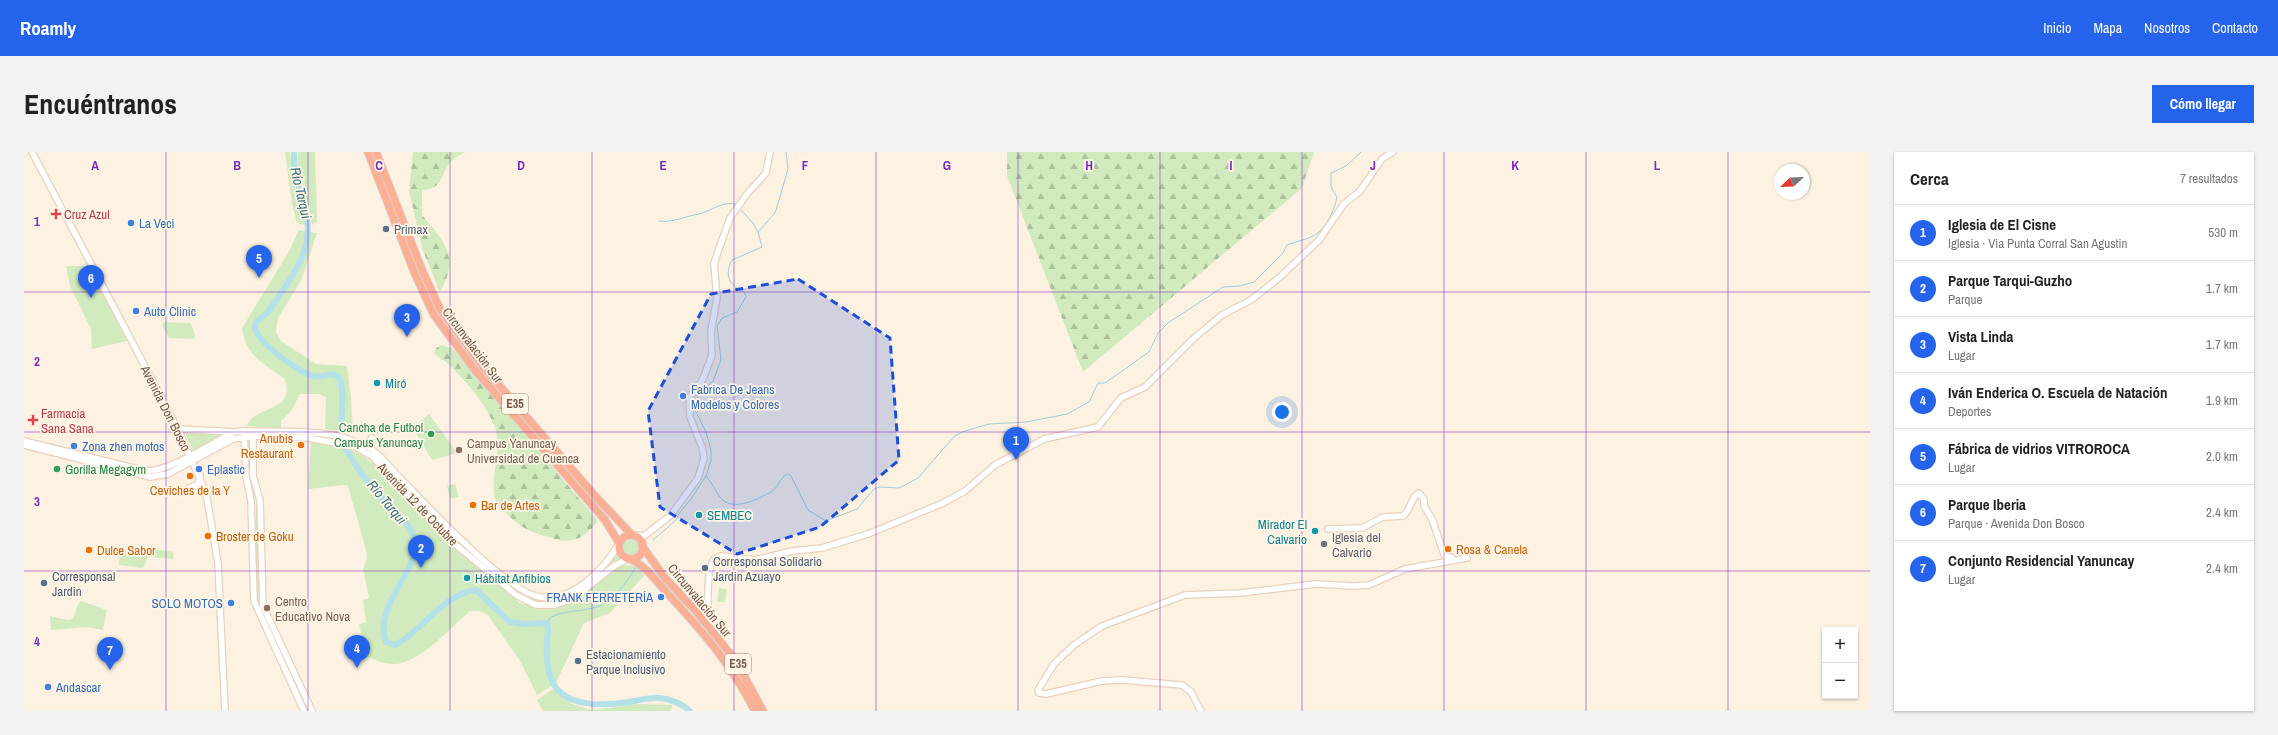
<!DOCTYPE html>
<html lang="es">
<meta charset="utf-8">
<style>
body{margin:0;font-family:"Archivo Narrow",sans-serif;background:#f2f2f2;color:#222}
.controls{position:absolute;right:12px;bottom:12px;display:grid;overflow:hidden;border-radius:0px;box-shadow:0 1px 3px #0004}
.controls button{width:36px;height:36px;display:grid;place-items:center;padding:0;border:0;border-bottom:1px solid #e0e0e0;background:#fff;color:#222;font:20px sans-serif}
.compass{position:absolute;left:1750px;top:12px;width:36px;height:36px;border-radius:50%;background:#fff;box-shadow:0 1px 3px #0004;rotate:247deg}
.you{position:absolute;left:1258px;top:260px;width:14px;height:14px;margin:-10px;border:3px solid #fff;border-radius:50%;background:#1a73e8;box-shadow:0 0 0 6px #1a73e833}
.badge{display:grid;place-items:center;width:26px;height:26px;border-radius:50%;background:#2563eb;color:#fff;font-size:13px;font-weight:700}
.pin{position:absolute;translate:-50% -33px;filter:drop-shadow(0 1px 2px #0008)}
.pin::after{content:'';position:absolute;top:21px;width:14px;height:12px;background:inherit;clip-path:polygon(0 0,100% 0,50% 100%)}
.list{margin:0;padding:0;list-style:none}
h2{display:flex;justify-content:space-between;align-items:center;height:52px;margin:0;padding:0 16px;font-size:17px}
h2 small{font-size:13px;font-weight:400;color:#767676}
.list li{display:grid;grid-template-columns:26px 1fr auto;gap:12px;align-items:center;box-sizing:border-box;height:56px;padding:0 16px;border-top:1px solid #e0e0e0}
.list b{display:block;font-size:15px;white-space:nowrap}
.list p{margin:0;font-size:13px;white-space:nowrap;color:#767676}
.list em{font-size:13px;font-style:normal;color:#767676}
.map{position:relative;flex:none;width:1846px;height:559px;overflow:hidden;border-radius:0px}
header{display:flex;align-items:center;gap:24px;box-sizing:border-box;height:56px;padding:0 20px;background:#2563eb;color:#fff}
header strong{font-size:19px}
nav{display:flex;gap:22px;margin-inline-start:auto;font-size:14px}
.intro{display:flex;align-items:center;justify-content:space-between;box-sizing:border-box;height:96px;padding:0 24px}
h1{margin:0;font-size:28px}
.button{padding:10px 18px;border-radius:0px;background:#2563eb;color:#fff;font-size:14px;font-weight:700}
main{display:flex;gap:24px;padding:0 24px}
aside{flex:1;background:#fff;border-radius:0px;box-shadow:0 1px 3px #0004}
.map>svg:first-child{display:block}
.green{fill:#d1ebbf}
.forest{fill:url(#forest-firs)}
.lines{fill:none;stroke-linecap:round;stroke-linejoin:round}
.stream{stroke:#9ad0da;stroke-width:1}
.river{stroke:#b4e0e8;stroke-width:6}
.secondary-casing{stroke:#e9d1bc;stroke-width:8}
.highway-casing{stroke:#dbd3cf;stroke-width:9}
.secondary{stroke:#fff;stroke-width:5.5}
.highway{stroke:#fbaf94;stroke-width:7}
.marked{fill:#1d4ed8;fill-opacity:0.2;stroke:#1d4ed8;stroke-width:3;stroke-dasharray:8 5;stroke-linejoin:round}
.grid{fill:none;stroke:#7b2cbf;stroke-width:1;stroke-opacity:0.55}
.health-dot{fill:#e0444e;stroke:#fff6e8;stroke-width:1.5}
.shop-dot{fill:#3f7fe0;stroke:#fff6e8;stroke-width:1.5}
.service-dot{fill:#5c6f8a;stroke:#fff6e8;stroke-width:1.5}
.culture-dot{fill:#0f9aa8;stroke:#fff6e8;stroke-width:1.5}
.leisure-dot{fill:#2e9e5b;stroke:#fff6e8;stroke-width:1.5}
.food-dot{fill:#e8710a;stroke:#fff6e8;stroke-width:1.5}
.education-dot{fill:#8d6e63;stroke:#fff6e8;stroke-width:1.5}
.worship-dot{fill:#6b7280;stroke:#fff6e8;stroke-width:1.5}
.labels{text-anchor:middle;stroke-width:3.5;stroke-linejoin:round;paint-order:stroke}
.shield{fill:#fff6e8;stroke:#9e8777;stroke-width:1}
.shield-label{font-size:12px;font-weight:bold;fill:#755746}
.health-label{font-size:13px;fill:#be3a42;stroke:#fff6e8;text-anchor:start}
.shop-label{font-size:13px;fill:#366cbe;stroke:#fff6e8;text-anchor:start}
.service-label{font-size:13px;fill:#4e5e75;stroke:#fff6e8;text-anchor:start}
.street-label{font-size:13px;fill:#755746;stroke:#fff6e8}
.culture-label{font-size:13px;fill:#0d838f;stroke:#fff6e8;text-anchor:start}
.leisure-label{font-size:13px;fill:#27864d;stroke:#fff6e8;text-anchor:end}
.food-label{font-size:13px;fill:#c56008;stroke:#fff6e8;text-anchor:start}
.education-label{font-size:13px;fill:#785e54;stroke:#fff6e8;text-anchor:start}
.worship-label{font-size:13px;fill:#5b616d;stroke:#fff6e8;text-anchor:start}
.water-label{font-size:14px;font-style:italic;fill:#3c7783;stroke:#fff6e8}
.grid-label{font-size:13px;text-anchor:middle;font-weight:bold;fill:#7b2cbf;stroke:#fff6e8;stroke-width:3.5;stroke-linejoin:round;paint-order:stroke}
</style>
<header>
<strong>Roamly</strong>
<nav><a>Inicio</a><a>Mapa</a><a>Nosotros</a><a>Contacto</a></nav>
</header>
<div class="intro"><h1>Encuéntranos</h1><a class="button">Cómo llegar</a></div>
<main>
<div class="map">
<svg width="1846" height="559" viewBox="0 0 1846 559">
<defs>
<pattern id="forest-firs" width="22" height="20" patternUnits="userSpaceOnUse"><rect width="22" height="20" fill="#d1ebbf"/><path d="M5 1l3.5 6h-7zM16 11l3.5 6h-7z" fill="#aec19d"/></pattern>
</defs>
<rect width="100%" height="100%" fill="#fdf2e1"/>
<path class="green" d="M 261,0 L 266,0 L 271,35 L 279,55 L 281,73 L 273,71 L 268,52 Z
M 274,0 L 291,0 L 293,64 L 293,70 L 288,73 L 273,10 Z
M 275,78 L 293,81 L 277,129 L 254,166 L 252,180 L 257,189 L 292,212 L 323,214 L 327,246 L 329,281 L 301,277 L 302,246 L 296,242 L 276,242 L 268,258 L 257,269 L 257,276 L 223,274 C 229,253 274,261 260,226 C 240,212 221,203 218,176 L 264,101 Z
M 42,114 L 65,114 L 103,189 L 68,197 L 67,177 L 46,134 Z
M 140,170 L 167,171 L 171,184 L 170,187 L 145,186 L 138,173 Z
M 405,262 L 433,301 L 408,308 L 389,276 Z
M 161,281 L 198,283 L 169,298 Z
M 223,287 L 226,288 L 226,323 L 232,347 L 223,323 Z
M 287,288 L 333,300 L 352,313 L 425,391 L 496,451 L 519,457 L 537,454 L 596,414 C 606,412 616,413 620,424 L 586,461 L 560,471 L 532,531 L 513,543 L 496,509 L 464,463 L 455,459 L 446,459 C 426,476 399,508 373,512 C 361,513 348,507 337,502 L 339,489 L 335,472 L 342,470 L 339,448 L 345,446 L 339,417 L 343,406 L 342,398 L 324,334 L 320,333 L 284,337 Z
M 336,293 L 351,302 L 434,388 L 504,446 L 522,449 L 547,442 L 587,410 L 593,398 L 599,406 L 548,444 L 527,451 L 503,448 L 428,388 L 335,295 Z
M 431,332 L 435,345 L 426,347 L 423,334 Z
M 232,352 L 233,356 L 236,452 L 233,451 L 231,441 Z
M597 395a10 10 0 1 1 20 0a10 10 0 1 1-20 0Z
M 124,396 L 149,400 L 150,407 L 124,405 L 119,416 L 95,413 L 96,397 L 117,400 Z
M 695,436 L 703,437 L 701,450 L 693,450 Z
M 57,449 L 83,458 L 79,478 L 62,475 L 27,478 L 26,464 L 43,468 L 49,467 L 54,452 Z
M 238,459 L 250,479 L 283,559 L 270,535 Z
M 529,537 L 548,552 L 568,558 L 615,552 L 648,553 L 647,559 L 519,559 L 513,548 Z"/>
<path class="forest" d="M 389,0 L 441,0 C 436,3 429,7 426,11 C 415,25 419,37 398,38 L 398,63 C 421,90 436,105 416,140 L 398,96 L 385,39 Z
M 983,0 L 1290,0 L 1278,36 L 1059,220 L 983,24 Z
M 418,193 L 428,196 L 574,369 C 558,388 548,393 524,385 C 506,380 499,377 485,364 C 482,361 476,357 474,354 C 462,335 480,297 470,273 C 460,249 441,228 422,210 C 418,207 413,205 410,201 L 412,196 Z"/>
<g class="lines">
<path class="stream" d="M 717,58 L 729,71 L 734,80
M 635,69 C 649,71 662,64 675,62 C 688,59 697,49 711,52
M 682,324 C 688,331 691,338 696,345 C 708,361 734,347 747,340 C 755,335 755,326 764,322 L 767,324 L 784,358 L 802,369 L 833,357 L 850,337 L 856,335 L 875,336 L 894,326 L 920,296 L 932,283 L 941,279 L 965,272 L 1002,270 L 1043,262 L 1065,250 L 1074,231 L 1081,231 L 1125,200 L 1134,181 L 1144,171 L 1199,135 L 1216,134 L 1230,130 L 1259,101 L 1263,93 C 1272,89 1283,88 1291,83 C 1303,75 1310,59 1313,45 L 1307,35 L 1307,21 L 1322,14 L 1337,0
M 629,388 L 651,369 L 657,359 L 667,347 L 682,324 L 687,309 L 687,298 L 682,280 L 671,258 L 671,253 L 674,244 L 689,229 L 697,208 L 693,174 L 698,166 L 713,160 L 722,145 L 720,140 C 705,133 700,124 708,108 L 738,95 L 734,80 L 751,61 L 753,55 L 764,17 L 762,0
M 523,471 L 527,465 L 532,463 C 544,459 556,459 569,456 C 588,452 602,432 611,416"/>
<path class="river" d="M 270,0 C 268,37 293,60 280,100 C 275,115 254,146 244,160 C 241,165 230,168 231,175 C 232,190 275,220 289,224 C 297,227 309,218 315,226 C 323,237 313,278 321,295 C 330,312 343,330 356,344 C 367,357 385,369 390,386 C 399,417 348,452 362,490 L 371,493 C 400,478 417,443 452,438 L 486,470 L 501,472 L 523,471 C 525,478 523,483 523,489 C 522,501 523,518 528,529 C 540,556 581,554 605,550 C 617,548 630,544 642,547 C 651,549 659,553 666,559"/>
<defs>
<path id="secondary" d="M 8,0 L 154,277 L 182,341 L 194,411 L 201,559
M 154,277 L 210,280
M 220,281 L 222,324 L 227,349 L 230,449 L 280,559
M 229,281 L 229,324 L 236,348 L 239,454 L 288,559
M 0,289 L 122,319 C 147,319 186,292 210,280 L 219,279 C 261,280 310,275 347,297 C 358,304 367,317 377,327 C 404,354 481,439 516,445 C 548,451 580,417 595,392
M 0,293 L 126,325 L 144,322 L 209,287 L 229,284 L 285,286 L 332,295 L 349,305 L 426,388 L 492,443 L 512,453 L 531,453 L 548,447 L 590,414 L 605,406
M 346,296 L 345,290 L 348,286
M 165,336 L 174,332 L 176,324
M 1304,377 L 1338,376 L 1359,365 L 1379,364 C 1387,358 1387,344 1395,341 L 1400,347 L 1400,354 L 1408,367 L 1421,405 L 1427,405
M 610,383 L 620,384 L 647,363 L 674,326 L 680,306 L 678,295 L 666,265 L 665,246 L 679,227 L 688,203 L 687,179 L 693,146 L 690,111 L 706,66 L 723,42 L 742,21 L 746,0
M 684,475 C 684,461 682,419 689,409 C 691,406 694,405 697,404 L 731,408 L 768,399 L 798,396 L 844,382 L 917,352 L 941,339 L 971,313 L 1020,287 L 1074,275 L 1097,246 L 1121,235 L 1169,187 L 1198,163 L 1227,148 L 1255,126 L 1295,88 L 1320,52 L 1336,39 L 1358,7 L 1369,0
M 1177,559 L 1167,540 L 1158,533 L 1098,528 L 1078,529 L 1022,542 L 1015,541 L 1014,538 L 1030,512 L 1050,493 L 1078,474 L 1161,443 L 1216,441 L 1292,432 L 1330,434 L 1345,433 L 1381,417 L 1443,406"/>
<path id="highway" d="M 344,0 L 391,122 L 410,163 L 451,218 L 581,368 L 595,391
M 352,0 L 398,118 L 416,157 L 460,216 L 572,345 L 608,383
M595 395a12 12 0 1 1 24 0a12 12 0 1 1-24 0Z
M 618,394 L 641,426 L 671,458 L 712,509 L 739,559
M 606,407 C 621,413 633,430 644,442 C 679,480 707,512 731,559"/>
</defs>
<use href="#secondary" class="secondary-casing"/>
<use href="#highway" class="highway-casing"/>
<use href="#secondary" class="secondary"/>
<use href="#highway" class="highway"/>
</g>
<path class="marked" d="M 774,127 L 866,186 L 875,308 L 796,375 L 713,402 L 636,355 L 624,259 L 687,142 Z"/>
<path class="grid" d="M 142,0 L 142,559M 284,0 L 284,559M 426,0 L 426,559M 568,0 L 568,559M 710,0 L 710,559M 852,0 L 852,559M 994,0 L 994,559M 1136,0 L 1136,559M 1278,0 L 1278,559M 1420,0 L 1420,559M 1562,0 L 1562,559M 1704,0 L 1704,559M 0,140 L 1846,140M 0,280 L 1846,280M 0,419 L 1846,419"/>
<g class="health-dot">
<path d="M30 56h4v4h4v4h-4v4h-4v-4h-4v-4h4z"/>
<path d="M7 262h4v4h4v4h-4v4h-4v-4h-4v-4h4z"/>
</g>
<g class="shop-dot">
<circle cx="107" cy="71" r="4"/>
<circle cx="112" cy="159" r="4"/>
<circle cx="659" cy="244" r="4"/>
<circle cx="50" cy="294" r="4"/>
<circle cx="175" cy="317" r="4"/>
<circle cx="637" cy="445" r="4"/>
<circle cx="207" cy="451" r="4"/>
<circle cx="24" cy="535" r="4"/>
</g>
<g class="service-dot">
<circle cx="362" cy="77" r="4"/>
<circle cx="681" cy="416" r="4"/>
<circle cx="20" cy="431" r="4"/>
<circle cx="554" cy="509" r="4"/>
</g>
<g class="culture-dot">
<circle cx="353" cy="231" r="4"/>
<circle cx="675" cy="363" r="4"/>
<circle cx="1291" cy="379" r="4"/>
<circle cx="443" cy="426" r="4"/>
</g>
<g class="leisure-dot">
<circle cx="407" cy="282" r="4"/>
<circle cx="33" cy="317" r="4"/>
</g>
<g class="food-dot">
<circle cx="277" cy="293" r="4"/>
<circle cx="166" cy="324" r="4"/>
<circle cx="449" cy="353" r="4"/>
<circle cx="184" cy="384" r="4"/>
<circle cx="1424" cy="397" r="4"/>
<circle cx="65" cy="398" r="4"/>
</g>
<g class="education-dot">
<circle cx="435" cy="298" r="4"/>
<circle cx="243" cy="456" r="4"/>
</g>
<circle class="worship-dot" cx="1300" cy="392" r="4"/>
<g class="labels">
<g class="shield">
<rect x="478" y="242" width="26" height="20" rx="3"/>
<rect x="701" y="502" width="26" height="20" rx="3"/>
</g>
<g class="shield-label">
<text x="491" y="256">E35</text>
<text x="714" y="516">E35</text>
</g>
<g class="health-label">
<text x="40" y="67">Cruz Azul</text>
<text x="17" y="266">Farmacía<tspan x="17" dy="15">Sana Sana</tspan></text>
</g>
<g class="shop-label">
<text x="115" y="76">La Veci</text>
<text x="120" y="164">Auto Clinic</text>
<text x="667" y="242">Fabrica De Jeans<tspan x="667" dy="15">Modelos y Colores</tspan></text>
<text x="58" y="299">Zona zhen motos</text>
<text x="183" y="322">Eplastic</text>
<text x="629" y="450" text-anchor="end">FRANK FERRETERÍA</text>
<text x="199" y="456" text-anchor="end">SOLO MOTOS</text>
<text x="32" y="540">Andascar</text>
</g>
<g class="service-label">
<text x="370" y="82">Primax</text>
<text x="689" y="414">Corresponsal Solidario<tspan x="689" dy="15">Jardin Azuayo</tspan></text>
<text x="28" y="429">Corresponsal<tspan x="28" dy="15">Jardin</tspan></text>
<text x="562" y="507">Estacionamiento<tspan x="562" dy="15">Parque Inclusivo</tspan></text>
</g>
<g class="street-label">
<text transform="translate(449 193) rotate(53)" y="5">Circunvalación Sur</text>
<text transform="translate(142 256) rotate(63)" y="5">Avenida Don Bosco</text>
<text transform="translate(394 352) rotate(46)" y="5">Avenida 12 de Octubre</text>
<text transform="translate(676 448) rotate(50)" y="5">Circunvalación Sur</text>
</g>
<g class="culture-label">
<text x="361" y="236">Miró</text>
<text x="683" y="368">SEMBEC</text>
<text x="1283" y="377" text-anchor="end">Mirador El<tspan x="1283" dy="15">Calvario</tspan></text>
<text x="451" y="431">Hábitat Anfibios</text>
</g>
<g class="leisure-label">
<text x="399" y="280">Cancha de Futbol<tspan x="399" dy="15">Campus Yanuncay</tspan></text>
<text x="41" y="322" text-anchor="start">Gorilla Megagym</text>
</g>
<g class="food-label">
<text x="269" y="291" text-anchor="end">Anubis<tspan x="269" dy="15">Restaurant</tspan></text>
<text x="166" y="343" text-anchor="middle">Ceviches de la Y</text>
<text x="457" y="358">Bar de Artes</text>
<text x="192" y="389">Broster de Goku</text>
<text x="1432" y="402">Rosa &amp; Canela</text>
<text x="73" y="403">Dulce Sabor</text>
</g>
<g class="education-label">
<text x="443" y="296">Campus Yanuncay<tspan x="443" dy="15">Universidad de Cuenca</tspan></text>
<text x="251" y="454">Centro<tspan x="251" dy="15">Educativo Nova</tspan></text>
</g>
<g class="worship-label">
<text x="1308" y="390">Iglesia del<tspan x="1308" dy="15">Calvario</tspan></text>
</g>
<g class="water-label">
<text transform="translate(277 41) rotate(77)" y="5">Río Tarqui</text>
<text transform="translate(363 350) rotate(50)" y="5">Río Tarqui</text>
</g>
</g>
<g class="grid-label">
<text x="71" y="18">A</text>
<text x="213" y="18">B</text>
<text x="355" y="18">C</text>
<text x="497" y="18">D</text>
<text x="639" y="18">E</text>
<text x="781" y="18">F</text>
<text x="923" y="18">G</text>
<text x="1065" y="18">H</text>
<text x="1207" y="18">I</text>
<text x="1349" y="18">J</text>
<text x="1491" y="18">K</text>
<text x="1633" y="18">L</text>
<text x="13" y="74">1</text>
<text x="13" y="214">2</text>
<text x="13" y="354">3</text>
<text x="13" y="494">4</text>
</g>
</svg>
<div class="controls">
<button>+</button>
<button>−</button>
</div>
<svg class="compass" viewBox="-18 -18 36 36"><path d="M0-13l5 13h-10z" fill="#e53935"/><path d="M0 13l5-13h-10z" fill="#767676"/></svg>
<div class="you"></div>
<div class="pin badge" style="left:992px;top:308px">1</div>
<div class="pin badge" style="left:397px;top:416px">2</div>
<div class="pin badge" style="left:383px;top:185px">3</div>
<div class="pin badge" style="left:333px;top:516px">4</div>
<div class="pin badge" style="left:235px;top:126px">5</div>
<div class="pin badge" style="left:67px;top:146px">6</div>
<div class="pin badge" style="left:86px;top:518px">7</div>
</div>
<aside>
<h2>Cerca<small>7 resultados</small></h2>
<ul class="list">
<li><span class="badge">1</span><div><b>Iglesia de El Cisne</b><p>Iglesia · Via Punta Corral San Agustin</p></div><em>530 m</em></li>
<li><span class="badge">2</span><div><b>Parque Tarqui-Guzho</b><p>Parque</p></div><em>1.7 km</em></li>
<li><span class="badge">3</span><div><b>Vista Linda</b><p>Lugar</p></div><em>1.7 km</em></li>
<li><span class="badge">4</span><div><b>Iván Enderica O. Escuela de Natación</b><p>Deportes</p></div><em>1.9 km</em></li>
<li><span class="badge">5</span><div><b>Fábrica de vidrios VITROROCA</b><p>Lugar</p></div><em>2.0 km</em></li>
<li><span class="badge">6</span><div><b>Parque Iberia</b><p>Parque · Avenida Don Bosco</p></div><em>2.4 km</em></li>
<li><span class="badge">7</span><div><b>Conjunto Residencial Yanuncay</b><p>Lugar</p></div><em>2.4 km</em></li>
</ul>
</aside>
</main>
